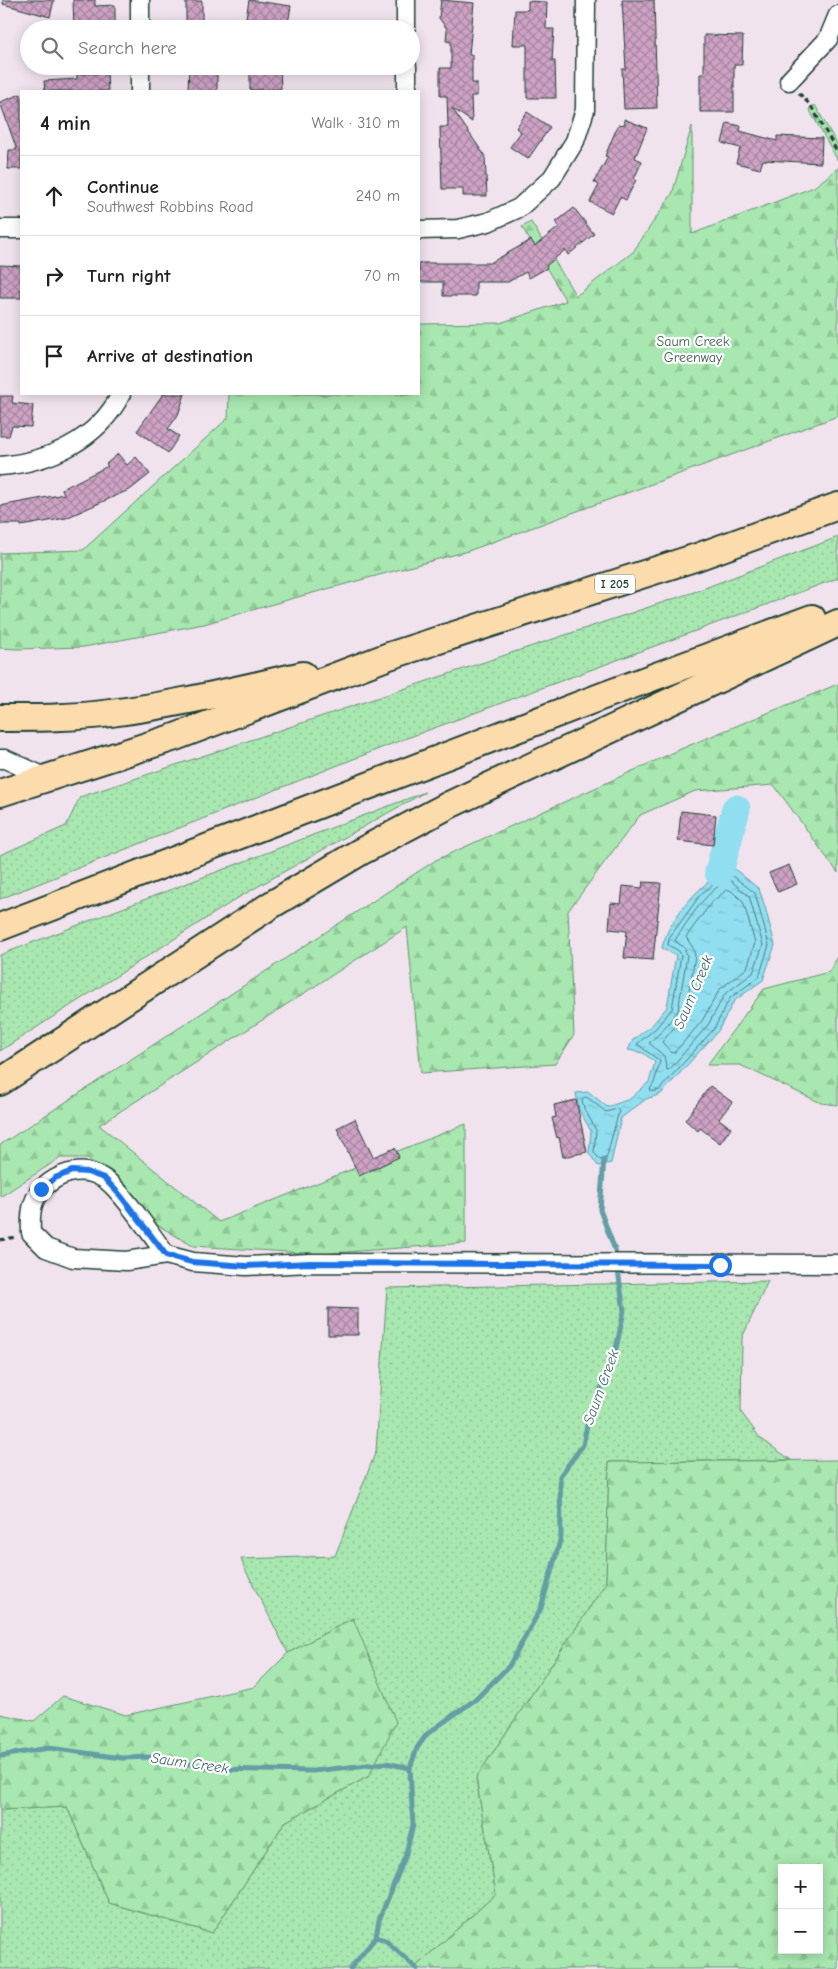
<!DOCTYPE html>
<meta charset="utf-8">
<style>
body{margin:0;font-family:"Comic Neue",sans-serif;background:#f6f6f6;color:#202124}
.controls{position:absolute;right:15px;bottom:15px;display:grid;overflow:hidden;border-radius:0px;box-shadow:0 2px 12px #0003}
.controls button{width:45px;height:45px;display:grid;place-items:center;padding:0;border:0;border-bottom:1px solid #e0e0e0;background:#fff;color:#202124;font:25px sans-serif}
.stop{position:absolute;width:15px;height:15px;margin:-11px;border:4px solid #1a73e8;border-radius:50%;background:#fff}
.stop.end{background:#1a73e8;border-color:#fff;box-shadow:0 1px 5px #0008}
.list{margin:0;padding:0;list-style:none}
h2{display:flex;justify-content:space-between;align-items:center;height:65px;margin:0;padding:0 20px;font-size:21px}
h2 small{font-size:16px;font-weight:400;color:#757577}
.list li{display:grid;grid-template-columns:32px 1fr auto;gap:15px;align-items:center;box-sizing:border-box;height:80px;padding:0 20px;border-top:1px solid #e0e0e0}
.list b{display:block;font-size:19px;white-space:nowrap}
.list p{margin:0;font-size:16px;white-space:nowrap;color:#757577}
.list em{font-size:16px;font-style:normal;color:#757577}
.icon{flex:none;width:28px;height:28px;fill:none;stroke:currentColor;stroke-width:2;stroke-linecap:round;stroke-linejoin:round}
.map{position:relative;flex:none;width:838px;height:1969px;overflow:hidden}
.search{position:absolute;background:#fff;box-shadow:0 2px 12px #0003;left:20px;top:20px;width:400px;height:55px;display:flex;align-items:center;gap:12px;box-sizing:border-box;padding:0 18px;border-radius:28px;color:#757577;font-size:19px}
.panel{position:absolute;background:#fff;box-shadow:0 2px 12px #0003;left:20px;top:90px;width:400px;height:305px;border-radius:0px}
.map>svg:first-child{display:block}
.grass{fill:url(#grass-dots);stroke:#649272}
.forest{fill:url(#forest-firs);stroke:#649272;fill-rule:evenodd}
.water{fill:url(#water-ripples);stroke:#639ea5}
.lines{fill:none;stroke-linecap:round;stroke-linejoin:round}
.shore{stroke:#4c7d7f;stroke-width:1}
.stream{stroke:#639ea5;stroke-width:5}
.river{stroke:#90def0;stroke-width:29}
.building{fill:url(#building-cross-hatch);stroke:#1f3d34}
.minor-casing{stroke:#1f3d34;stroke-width:21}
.highway-casing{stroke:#1f3d34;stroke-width:30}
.path{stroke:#1f3d34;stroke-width:3;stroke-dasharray:5 4;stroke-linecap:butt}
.minor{stroke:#fff;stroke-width:18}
.highway{stroke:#fcdcac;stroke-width:26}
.route{stroke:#1a73e8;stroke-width:6}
.labels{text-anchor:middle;stroke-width:4.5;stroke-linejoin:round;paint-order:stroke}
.shield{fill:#fff;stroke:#627771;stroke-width:1}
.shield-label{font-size:12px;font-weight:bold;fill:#1f3d34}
.park-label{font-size:14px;fill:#3a5f4d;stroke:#fff}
.water-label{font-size:15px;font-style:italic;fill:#3b6563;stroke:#fff}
</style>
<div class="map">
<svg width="838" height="1969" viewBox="0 0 838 1969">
<defs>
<pattern id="grass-dots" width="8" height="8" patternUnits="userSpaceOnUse" patternTransform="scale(1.25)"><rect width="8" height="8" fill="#a8e7af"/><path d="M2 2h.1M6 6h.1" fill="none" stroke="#90c797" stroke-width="1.8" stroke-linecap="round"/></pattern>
<pattern id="forest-firs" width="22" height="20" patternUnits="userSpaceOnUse" patternTransform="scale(1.25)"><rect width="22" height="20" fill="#a8e7af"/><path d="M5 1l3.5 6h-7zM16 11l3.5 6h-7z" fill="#90c797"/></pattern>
<pattern id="water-ripples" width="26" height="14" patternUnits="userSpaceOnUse" patternTransform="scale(1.25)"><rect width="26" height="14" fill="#90def0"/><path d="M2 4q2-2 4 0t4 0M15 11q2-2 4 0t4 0" fill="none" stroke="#7cbfce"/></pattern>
<pattern id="building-cross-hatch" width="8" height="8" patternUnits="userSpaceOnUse" patternTransform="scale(1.25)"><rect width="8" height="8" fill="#cea2c5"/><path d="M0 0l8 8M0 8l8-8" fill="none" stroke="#a785a1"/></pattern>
</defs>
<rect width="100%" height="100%" fill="#f0e3ee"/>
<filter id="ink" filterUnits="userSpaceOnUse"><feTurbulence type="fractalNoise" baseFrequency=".02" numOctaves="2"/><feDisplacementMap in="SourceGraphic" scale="10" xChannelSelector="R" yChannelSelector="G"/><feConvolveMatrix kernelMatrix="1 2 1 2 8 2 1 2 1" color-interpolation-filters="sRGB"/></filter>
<g filter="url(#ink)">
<path class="grass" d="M 838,537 L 838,578 L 399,741 L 0,899 L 0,855 L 66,826 L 80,797 L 697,591 Z
M 425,792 L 241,896 L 0,1051 L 0,955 Z
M 768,1281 L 742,1338 L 741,1412 L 760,1438 L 791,1460 L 609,1462 L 606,1583 L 476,1778 L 496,1894 L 413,1969 L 0,1969 L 0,1810 L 67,1807 L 109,1903 L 212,1933 L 285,1822 L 369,1776 L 353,1618 L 288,1653 L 244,1567 L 241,1559 L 335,1556 L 376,1451 L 387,1288 Z"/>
<path class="forest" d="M 815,105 L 838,146 L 838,161 L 809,109 Z
M 692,126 L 692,234 L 814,187 L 838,168 L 838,416 L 468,551 L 294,598 L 204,624 L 84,647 L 17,649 L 0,648 L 0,553 L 83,550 L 228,418 L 229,394 L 419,394 L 419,324 L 500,323 L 566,301 L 522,227 L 531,222 L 576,296 L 633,252 L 672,194 Z
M 838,684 L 838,873 L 774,785 L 695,791 L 640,815 L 568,911 L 574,1035 L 555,1064 L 421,1073 L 407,927 L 99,1125 L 219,1222 L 466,1124 L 466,1243 L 320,1254 L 193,1246 L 154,1223 L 88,1158 L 60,1158 L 0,1197 L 0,1145 L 436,860 L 690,745 Z
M 838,956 L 838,1105 L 821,1103 L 740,1065 L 707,1065 L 764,989 L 829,972 Z
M 838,1460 L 838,1969 L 413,1969 L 496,1894 L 476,1778 L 606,1583 L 609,1462 ZM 782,1868 L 819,1868 L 819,1950 L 782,1950 Z
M 353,1618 L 396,1722 L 369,1776 L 285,1822 L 212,1933 L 109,1903 L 67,1807 L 0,1810 L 0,1714 L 34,1721 L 63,1696 L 126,1715 L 254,1687 L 288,1653 Z"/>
<path class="water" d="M 731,866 L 759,889 L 765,907 L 775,945 L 763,980 L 734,1001 L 718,1031 L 661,1094 L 646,1099 L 621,1118 L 611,1163 L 598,1166 L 589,1153 L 591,1131 L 579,1110 L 576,1093 L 589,1092 L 607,1107 L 630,1099 L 649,1082 L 655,1062 L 643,1053 L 628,1050 L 633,1040 L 653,1024 L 667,1007 L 676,955 L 662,948 C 668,918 704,880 731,866 Z"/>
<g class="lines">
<path class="shore" d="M 729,873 L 755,893 L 769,945 L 759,977 L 730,998 L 714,1029 L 659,1090 L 652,1092 L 650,1089 L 654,1083 L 660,1061 L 637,1044 L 656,1028 L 672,1009 L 681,955 L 679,951 L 668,945 L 669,938 L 701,894 Z
M 730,880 L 749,896 L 763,945 L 753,973 L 725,994 L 708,1025 L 670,1069 L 667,1070 L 664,1056 L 649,1043 L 661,1032 L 678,1011 L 687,955 L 684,947 L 676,942 L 675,940 C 688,921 708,887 730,880 Z
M 727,890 L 730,890 L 743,901 L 755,943 L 747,968 L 720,989 L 702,1021 L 675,1052 L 672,1053 L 662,1042 L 682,1018 L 686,1010 L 695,956 L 693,948 L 686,937 L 711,903 Z
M 585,1097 L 588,1098 L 606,1112 L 617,1109 L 619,1111 L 606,1159 L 600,1160 L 594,1152 L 596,1130 L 584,1108 L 582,1100 Z"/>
<path class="stream" d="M 0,1756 L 49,1748 L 122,1758 L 152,1757 L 216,1769 L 313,1771 L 386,1763 L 410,1768
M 376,1937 L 385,1940 L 417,1969
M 350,1969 L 376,1937 L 379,1920 L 405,1857 L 413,1825 L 410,1768 L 417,1748 L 427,1734 L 476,1699 L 509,1666 L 541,1608 L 561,1537 L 560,1476 L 583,1445 L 588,1420 L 614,1358 L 624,1311 L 615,1250 L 600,1210 L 604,1159"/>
<path class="river" d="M 719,872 L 736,809"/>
</g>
<path class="building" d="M 3,0 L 54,0 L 50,17 L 3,4 Z
M 73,0 L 95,0 L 95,6 L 115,5 L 115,29 L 74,29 Z
M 249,0 L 291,6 L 287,29 L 244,29 Z
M 441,0 L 474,3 L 469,55 L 472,55 L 472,83 L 477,83 L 477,96 L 471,96 L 472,122 L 452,108 L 485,156 L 487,196 L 463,196 L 463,189 L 442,189 L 440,127 L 448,127 L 447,96 L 440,96 L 440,68 L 451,68 L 451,42 L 446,41 L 447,29 L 439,18 Z
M 622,0 L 654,0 L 657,108 L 624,109 L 622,69 L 626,69 Z
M 186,1 L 202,1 L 202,29 L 186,29 Z
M 528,1 L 547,2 L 546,29 L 554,29 L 552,61 L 555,61 L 556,98 L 527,98 L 527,45 L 513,45 L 515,10 L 528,10 Z
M 704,35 L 743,36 L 742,65 L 734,65 L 734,112 L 700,112 L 700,74 L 704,74 Z
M 189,66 L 217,66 L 217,91 L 188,91 Z
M 256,66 L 280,66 L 281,89 L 250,90 L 250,72 L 256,72 Z
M 107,73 L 108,91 L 45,91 L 44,81 L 77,79 L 77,74 Z
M 21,94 L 21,169 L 8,169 L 9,150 L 17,150 L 0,102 Z
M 527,112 L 550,127 L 528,159 L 510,147 L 521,132 L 516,128 Z
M 624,119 L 647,128 L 635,158 L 642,161 L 634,179 L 636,180 L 626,200 L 620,197 L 612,213 L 590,202 L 599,185 L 594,182 L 608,157 L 605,156 L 618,125 L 625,124 Z
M 727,123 L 741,126 L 740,131 L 777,141 L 777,136 L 822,138 L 821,163 L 763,160 L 760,169 L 736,163 L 740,148 L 722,143 Z
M 574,208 L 594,234 L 568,255 L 565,250 L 546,266 L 547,268 L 529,278 L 526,272 L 508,282 L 476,282 L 476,296 L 443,296 L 443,282 L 419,282 L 419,263 L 490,263 L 531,240 L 535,246 L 559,227 L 556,222 Z
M 0,265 L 21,266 L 21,298 L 0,298 Z
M 163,394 L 185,394 L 178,415 L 168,429 L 179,436 L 168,453 L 137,431 Z
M 0,396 L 13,396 L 12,403 L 33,405 L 31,427 L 12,426 L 9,436 L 0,436 Z
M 118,454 L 127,465 L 136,457 L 150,474 L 131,489 L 66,518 L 21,526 L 21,524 L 0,524 L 0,506 L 64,494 L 62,489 L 108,466 L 106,464 Z
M 681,811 L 716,815 L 713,845 L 678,841 Z
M 789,865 L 797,884 L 778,892 L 769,873 Z
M 643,882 L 661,883 L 653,960 L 624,958 L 627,931 L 609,929 L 611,903 L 621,904 L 623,886 L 642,888 Z
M 710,1086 L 732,1102 L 719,1119 L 731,1128 L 720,1143 L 700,1128 L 698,1131 L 685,1120 Z
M 576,1100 L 587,1152 L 563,1157 L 559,1137 L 557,1138 L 552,1118 L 556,1117 L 554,1105 Z
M 355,1119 L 373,1157 L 395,1148 L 399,1157 L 359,1176 L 337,1128 Z
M 328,1308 L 358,1309 L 358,1335 L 328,1335 Z"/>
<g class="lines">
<defs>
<path id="minor" d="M 140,0 L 140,29
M 406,0 L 406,29
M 140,66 L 140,91
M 407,66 L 407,91
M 789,81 L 828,39 L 838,15
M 0,229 L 21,229
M 419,230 L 458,229 L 488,222 L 519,208 L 552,178 L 575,141 L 585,110 L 586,0
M 0,466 C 49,462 98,440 121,394
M 0,759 L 5,759 L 47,778
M 166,1255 C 154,1238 119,1187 103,1178 C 85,1167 65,1171 49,1183 C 31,1196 30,1212 31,1233 L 46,1248 L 73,1258 L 126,1261 L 166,1255 L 193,1262 L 246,1266 L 310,1263 L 838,1264"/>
<path id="highway" d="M 0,718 C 37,718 74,718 111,713 C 176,705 239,689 303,675
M 0,793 L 175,737 L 389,656 L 697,557 L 838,506
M 0,927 L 600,697 L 812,618
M 0,1082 L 271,905 L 360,852 L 449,805 L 838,623"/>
</defs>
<use href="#minor" class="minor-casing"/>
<use href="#highway" class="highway-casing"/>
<path class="path" d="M 799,93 L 811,106 L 838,153
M 0,1240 L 16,1237"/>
<use href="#minor" class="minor"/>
<use href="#highway" class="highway"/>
</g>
</g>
<g class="lines" filter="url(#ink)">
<path class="route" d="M 41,1189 L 55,1178 L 72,1171 L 87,1172 L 104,1178 L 120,1195 L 166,1255 L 192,1262 L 246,1266 L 310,1263 L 720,1265"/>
</g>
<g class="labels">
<rect class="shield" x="595" y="574.5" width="40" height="19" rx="4"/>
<g class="shield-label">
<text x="615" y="588">I 205</text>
</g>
<g class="park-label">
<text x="693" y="346">Saum Creek<tspan x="693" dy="16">Greenway</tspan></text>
</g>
<g class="water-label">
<text transform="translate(693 992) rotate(-67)" y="5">Saum Creek</text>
<text transform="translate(601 1387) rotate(-70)" y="5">Saum Creek</text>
<text transform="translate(190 1763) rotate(8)" y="5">Saum Creek</text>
</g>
</g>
</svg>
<div class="controls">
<button>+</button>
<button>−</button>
</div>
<div class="stop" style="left:720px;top:1265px"></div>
<div class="stop end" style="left:41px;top:1189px"></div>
<div class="search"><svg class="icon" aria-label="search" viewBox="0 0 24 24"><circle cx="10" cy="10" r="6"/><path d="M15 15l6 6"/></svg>Search here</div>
<section class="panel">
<h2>4 min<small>Walk · 310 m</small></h2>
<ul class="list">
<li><svg class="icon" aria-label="ahead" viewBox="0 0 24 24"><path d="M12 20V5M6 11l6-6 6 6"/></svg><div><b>Continue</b><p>Southwest Robbins Road</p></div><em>240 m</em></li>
<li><svg class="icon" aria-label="right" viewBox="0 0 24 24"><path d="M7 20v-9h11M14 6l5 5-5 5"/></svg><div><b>Turn right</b></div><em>70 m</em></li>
<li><svg class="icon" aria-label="arrive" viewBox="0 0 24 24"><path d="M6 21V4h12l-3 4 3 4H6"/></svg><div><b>Arrive at destination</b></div></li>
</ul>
</section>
</div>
